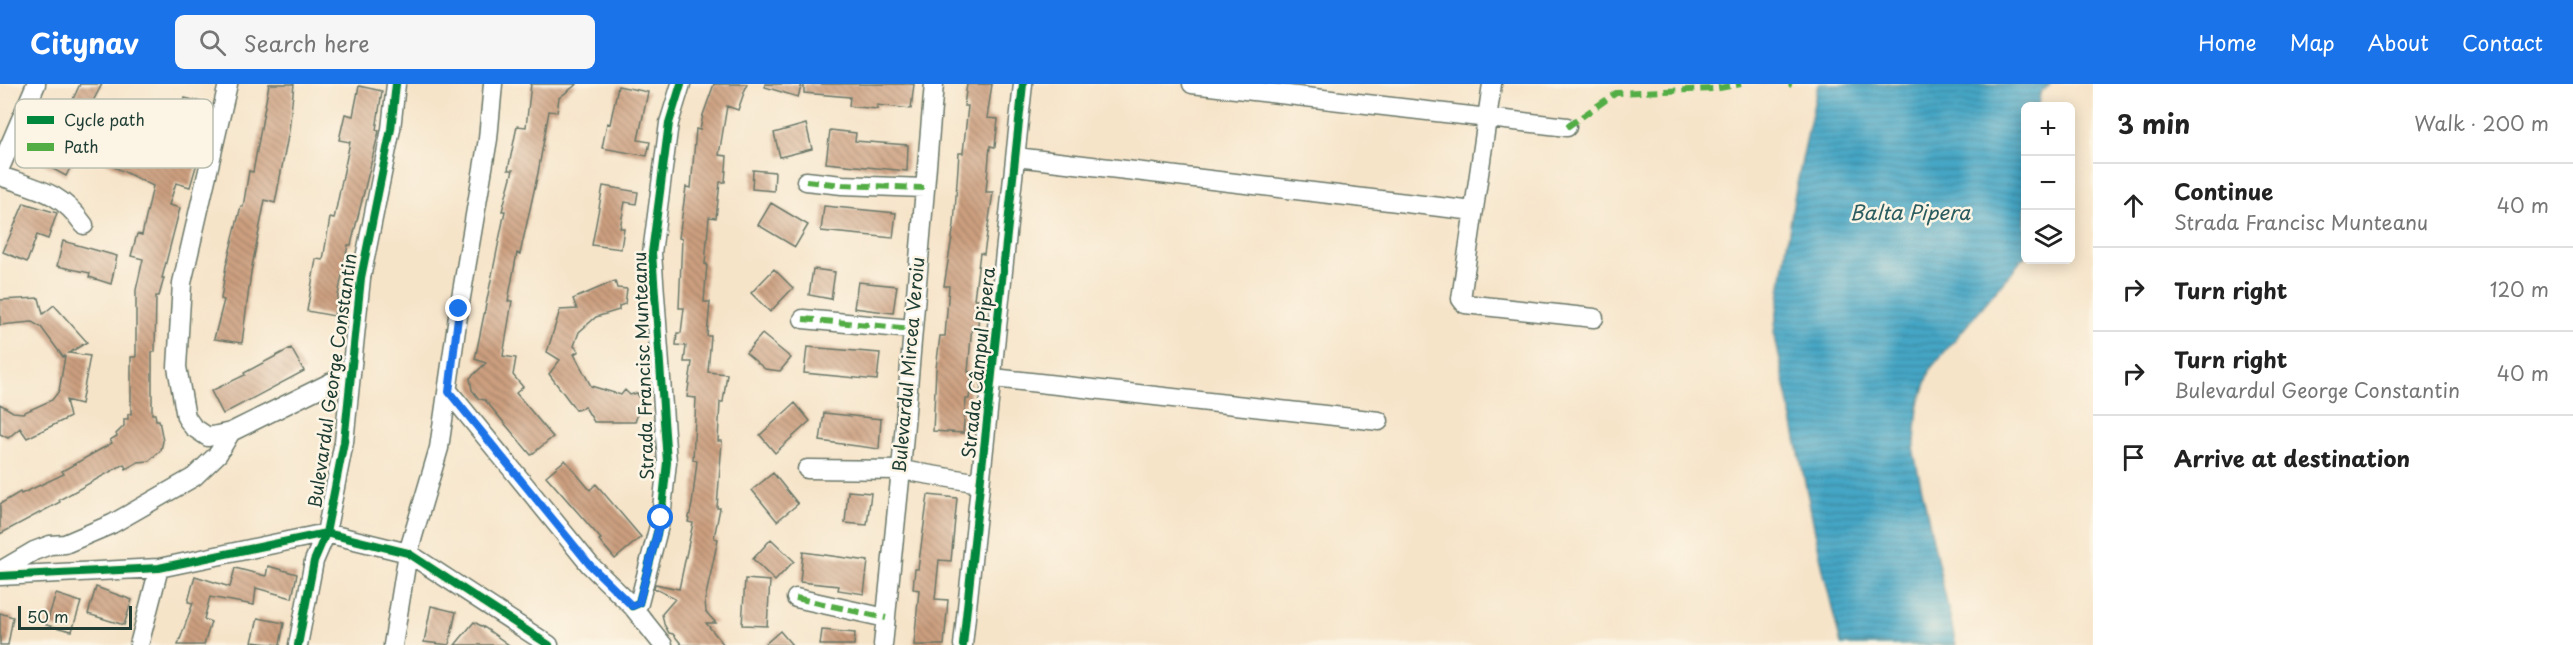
<!DOCTYPE html>
<meta charset="utf-8">
<style>
body{margin:0;font-family:"Playpen Sans",sans-serif;background:#f6f6f6;color:#222}
.controls{position:absolute;right:18px;top:18px;display:grid;overflow:hidden;border-radius:9px;box-shadow:0 3px 15px #0003}
.controls button{width:54px;height:54px;display:grid;place-items:center;padding:0;border:0;border-bottom:2px solid #e0e0e0;background:#fff;color:#222;font:30px sans-serif}
.scale{position:absolute;left:18px;bottom:15px;width:114px;box-sizing:border-box;padding-left:6px;border:3px solid #1f3d34;border-top:0;font-size:16px;line-height:21px;white-space:nowrap;color:#1f3d34;-webkit-text-stroke:4px #fcf5e5;paint-order:stroke}
.stop{position:absolute;width:18px;height:18px;margin:-14px;border:4px solid #1a73e8;border-radius:50%;background:#fff}
.stop.end{background:#1a73e8;border-color:#fff;box-shadow:0 2px 6px #0008}
.list{margin:0;padding:0;list-style:none}
h2{display:flex;justify-content:space-between;align-items:center;height:78px;margin:0;padding:0 24px;font-size:26px}
h2 small{font-size:20px;font-weight:400;color:#767676}
.list li{display:grid;grid-template-columns:39px 1fr auto;gap:18px;align-items:center;box-sizing:border-box;height:84px;padding:0 24px;border-top:2px solid #e0e0e0}
.list b{display:block;font-size:22px;white-space:nowrap}
.list p{margin:0;font-size:20px;white-space:nowrap;color:#767676}
.list em{font-size:20px;font-style:normal;color:#767676}
.icon{flex:none;width:33px;height:33px;fill:none;stroke:currentColor;stroke-width:2;stroke-linecap:round;stroke-linejoin:round}
.map{position:relative;flex:none;width:2093px;height:561px;overflow:hidden}
header{display:flex;align-items:center;gap:36px;box-sizing:border-box;height:84px;padding:0 30px;background:#1a73e8;color:#fff}
header strong{font-size:28px}
nav{display:flex;gap:33px;margin-inline-start:auto;font-size:21px}
.search{width:420px;height:54px;background:#f6f6f6;display:flex;align-items:center;gap:15px;box-sizing:border-box;padding:0 21px;border-radius:9px;color:#767676;font-size:22px}
main{display:flex}
aside{flex:1;background:#fff}
.map>svg:first-child{display:block}
.water{fill:url(#water-rules);stroke:#32727c;stroke-width:1.5}
.building{fill:url(#building-back-hatch)}
.lines{fill:none;stroke-linecap:round;stroke-linejoin:round}
.minor-casing{stroke:#6a7768;stroke-width:21}
.minor{stroke:#fff;stroke-width:18}
.quiet{stroke:#52ad45;stroke-width:6;stroke-dasharray:12 6;stroke-linecap:butt}
.cycleway-casing{stroke:#fcf5e5;stroke-width:11}
.cycleway{stroke:#00873e;stroke-width:8}
.route{stroke:#1a73e8;stroke-width:8}
.labels{text-anchor:middle;stroke-width:5;stroke-linejoin:round;paint-order:stroke}
.street-label{font-size:18px;fill:#1f3d34;stroke:#fcf5e5}
.water-label{font-size:20px;font-style:italic;fill:#2a5c60;stroke:#fcf5e5}
.key{fill:#fcf5e5;stroke:#babeb0;stroke-width:1.5}
.key-label{font-size:16px;fill:#1f3d34}
</style>
<header>
<strong>Citynav</strong>
<div class="search"><svg class="icon" aria-label="search" viewBox="0 0 24 24"><circle cx="10" cy="10" r="6"/><path d="M15 15l6 6"/></svg>Search here</div>
<nav><a>Home</a><a>Map</a><a>About</a><a>Contact</a></nav>
</header>
<main>
<div class="map">
<svg width="2093" height="561" viewBox="0 0 2093 561">
<defs>
<pattern id="water-rules" width="6" height="5" patternUnits="userSpaceOnUse" patternTransform="scale(1.5)"><rect width="6" height="5" fill="#45a6c5"/><path d="M0 2.5h6" fill="none" stroke="#3988a1"/></pattern>
<pattern id="building-back-hatch" width="6" height="6" patternUnits="userSpaceOnUse" patternTransform="scale(1.5)"><rect width="6" height="6" fill="#cc9f7f"/><path d="M-1 5l2 2M0 0l6 6M5-1l2 2" fill="none" stroke="#a58369"/></pattern>
</defs>
<rect width="100%" height="100%" fill="#fcf5e5"/>
<filter id="ink" filterUnits="userSpaceOnUse"><feTurbulence type="fractalNoise" baseFrequency=".0167" numOctaves="2"/><feDisplacementMap in="SourceGraphic" scale="12" xChannelSelector="R" yChannelSelector="G"/><feConvolveMatrix kernelMatrix="1 2 1 2 8 2 1 2 1" color-interpolation-filters="sRGB"/></filter>
<filter id="wash" filterUnits="userSpaceOnUse"><feTurbulence type="fractalNoise" baseFrequency=".008" numOctaves="4" result="noise"/><feDisplacementMap in="SourceGraphic" scale="24" xChannelSelector="R" yChannelSelector="G"/><feGaussianBlur stdDeviation="1.35" result="paint"/><feColorMatrix in="noise" values="0 0 0 0 0 0 0 0 0 0 0 0 0 0 0 0 0 1.4 0 .05"/><feComposite in="paint" operator="in"/></filter>
<g filter="url(#wash)">
<rect width="100%" height="100%" fill="#f6e4c9"/>
<path class="water" d="M 1818,0 L 2050,0 L 2040,10 L 2038,22 L 2026,22 L 2025,172 L 1931,284 L 1918,323 L 1914,369 L 1956,561 L 1841,561 L 1823,486 L 1774,248 L 1794,114 Z"/>
<g id="blocks">
<path class="building" d="M 80,0 L 102,0 L 68,65 L 77,70 L 66,92 L 38,77 L 56,44 L 53,43 L 64,21 L 69,24 Z
M 269,0 L 294,0 L 289,47 L 275,119 L 265,116 L 251,188 L 242,259 L 214,255 L 224,216 L 221,215 L 226,182 L 241,122 L 243,123 L 249,87 L 253,88 Z
M 531,0 L 577,0 L 559,14 L 557,28 L 549,27 L 538,89 L 520,170 L 517,169 L 508,217 L 512,217 L 503,272 L 516,274 L 513,291 L 523,303 L 516,309 L 553,353 L 531,371 L 485,316 L 479,315 L 472,306 L 470,294 L 486,279 L 475,275 L 505,127 L 502,127 L 513,86 L 508,86 L 517,42 L 526,43 Z
M 714,0 L 747,0 L 738,26 L 727,22 L 719,71 L 727,72 L 725,98 L 720,98 L 716,134 L 709,133 L 705,180 L 707,180 L 704,218 L 710,218 L 707,252 L 711,252 L 708,288 L 727,290 L 723,318 L 720,318 L 718,357 L 722,357 L 717,424 L 720,424 L 714,454 L 718,455 L 705,516 L 706,528 L 716,539 L 706,539 L 724,561 L 682,561 L 673,550 L 669,549 L 664,540 L 662,530 L 675,515 L 654,504 L 655,500 L 679,505 L 693,439 L 688,438 L 692,420 L 697,377 L 693,376 L 696,314 L 687,313 L 692,278 L 684,278 L 686,262 L 676,261 L 677,249 L 681,249 L 684,224 L 679,224 L 682,155 L 679,154 L 686,103 L 691,104 L 696,45 L 700,46 L 703,31 Z
M 765,0 L 802,0 L 798,13 L 765,3 Z
M 804,0 L 914,0 L 911,25 L 877,21 L 877,25 L 849,22 L 850,13 L 804,9 Z
M 967,0 L 992,0 L 987,34 L 998,35 L 995,63 L 990,62 L 986,108 L 993,108 L 984,170 L 980,169 L 974,215 L 980,215 L 978,242 L 972,241 L 968,288 L 972,288 L 969,315 L 966,315 L 963,349 L 933,347 L 936,285 L 940,252 L 945,252 L 949,202 L 944,202 L 954,141 L 959,69 L 963,69 L 968,22 L 964,22 Z
M 359,2 L 382,7 L 376,46 L 379,47 L 351,161 L 348,161 L 334,232 L 307,227 L 316,175 L 323,176 L 330,134 L 334,135 L 350,58 L 339,56 L 345,30 L 353,32 Z
M 618,2 L 648,8 L 638,56 L 650,58 L 647,72 L 602,64 L 607,39 L 610,40 Z
M 185,14 L 205,19 L 196,54 L 177,50 Z
M 806,40 L 812,65 L 780,73 L 774,49 Z
M 830,46 L 856,49 L 855,57 L 908,61 L 907,87 L 826,79 Z
M 105,52 L 121,57 L 171,81 L 174,72 L 197,79 L 190,103 L 176,99 L 169,121 L 180,124 L 162,194 L 164,194 L 159,212 L 156,212 L 155,268 L 152,268 L 152,330 L 155,330 L 156,336 L 159,336 L 163,357 L 161,366 L 149,377 L 138,378 L 126,385 L 124,380 L 59,416 L 60,418 L 0,450 L 0,420 L 20,408 L 21,410 L 64,390 L 62,387 L 112,359 L 110,356 L 117,352 L 116,350 L 124,342 L 124,335 L 128,335 L 128,330 L 131,330 L 131,273 L 136,273 L 136,206 L 143,175 L 131,172 L 137,150 L 142,151 L 153,102 L 94,73 Z
M 753,86 L 775,88 L 774,107 L 752,105 Z
M 603,102 L 638,108 L 636,120 L 625,118 L 620,144 L 624,144 L 621,165 L 592,161 Z
M 24,119 L 57,129 L 48,155 L 37,151 L 27,178 L 3,168 Z
M 771,119 L 808,141 L 795,163 L 758,141 Z
M 824,122 L 896,129 L 893,154 L 821,147 Z
M 63,157 L 117,172 L 111,200 L 89,193 L 90,189 L 57,182 Z
M 774,185 L 793,204 L 770,228 L 751,209 Z
M 813,185 L 835,188 L 831,215 L 809,211 Z
M 615,197 L 617,204 L 627,205 L 625,220 L 619,222 L 619,226 L 596,233 L 579,248 L 574,262 L 579,267 L 574,270 L 591,302 L 621,311 L 625,306 L 630,311 L 637,309 L 644,325 L 639,327 L 635,338 L 594,338 L 585,323 L 576,326 L 549,290 L 560,276 L 547,268 L 560,226 L 577,225 L 573,215 Z
M 858,198 L 897,202 L 893,229 L 854,224 Z
M 39,214 L 43,230 L 54,221 L 87,258 L 69,269 L 90,272 L 81,320 L 66,316 L 70,333 L 27,354 L 20,344 L 8,354 L 0,350 L 0,320 L 13,328 L 23,329 L 52,316 L 59,307 L 65,272 L 63,273 L 41,243 L 32,238 L 0,241 L 0,216 Z
M 762,250 L 791,274 L 780,287 L 765,285 L 746,269 Z
M 807,263 L 880,269 L 877,296 L 804,289 Z
M 291,264 L 304,287 L 223,330 L 211,307 L 245,291 L 244,289 Z
M 795,319 L 810,337 L 775,369 L 760,351 Z
M 824,329 L 881,335 L 879,365 L 820,357 Z
M 565,376 L 590,406 L 596,400 L 641,453 L 615,475 L 599,456 L 601,455 L 546,392 Z
M 773,389 L 798,420 L 777,437 L 752,406 Z
M 848,407 L 871,409 L 867,441 L 845,439 Z
M 928,411 L 957,414 L 951,477 L 939,476 L 935,515 L 948,516 L 944,561 L 914,561 L 919,506 L 913,505 L 915,485 L 918,485 Z
M 771,455 L 794,477 L 775,497 L 753,475 Z
M 803,468 L 868,477 L 864,510 L 838,506 L 839,502 L 800,498 Z
M 268,482 L 297,490 L 292,514 L 256,504 L 254,521 L 210,513 L 204,535 L 211,538 L 204,561 L 178,561 L 193,519 L 188,518 L 195,492 L 230,503 L 235,484 L 266,492 Z
M 745,495 L 770,497 L 767,542 L 742,541 Z
M 96,503 L 132,516 L 124,541 L 88,530 Z
M 56,510 L 81,518 L 72,547 L 46,541 Z
M 431,522 L 456,528 L 449,561 L 424,558 Z
M 0,529 L 13,533 L 8,561 L 0,561 Z
M 258,534 L 284,539 L 280,561 L 252,558 Z
M 474,538 L 485,544 L 509,561 L 455,561 Z
M 822,546 L 855,549 L 854,561 L 820,561 Z
M 780,547 L 792,561 L 764,561 Z"/>
</g>
</g>
<g filter="url(#ink)">
<use href="#blocks" fill-opacity="0" stroke="#6a7768" stroke-width="1.5"/>
<g class="lines">
<defs>
<path id="minor" d="M 228,0 L 182,199 L 177,283 L 186,333 L 193,343 L 208,353 L 231,348
M 1192,0 L 1567,43
M 1492,0 L 1461,215 L 1465,220 L 1594,234
M 1016,73 L 1474,127
M 0,84 L 36,0
M 0,92 C 37,105 60,107 84,141
M 806,97 L 842,101 L 924,104
M 803,235 L 912,245
M 994,294 L 1379,337
M 449,308 L 590,481 L 632,522 L 663,561
M 807,385 L 901,386 L 980,399
M 0,487 L 34,467 L 50,461 L 65,460 L 112,440 L 194,393 L 218,370 L 231,348 L 350,289
M 0,492 L 159,484 L 326,449 L 408,469 L 549,561
M 796,514 L 886,534
M 632,522 L 639,519 L 661,434 L 667,378 L 652,169 L 669,39 L 681,0
M 139,561 L 159,484
M 298,561 L 314,477 L 326,449 L 344,358 L 361,194 L 391,45 L 396,0
M 393,561 L 408,469 L 439,364 L 459,225 L 488,55 L 493,0
M 883,561 L 901,386 L 934,0
M 963,561 L 1023,0"/>
</defs>
<use href="#minor" class="minor-casing"/>
<use href="#minor" class="minor"/>
<path class="quiet" d="M 1789,0 L 1792,1
M 1567,43 L 1616,9 L 1714,5 L 1741,0
M 806,97 L 842,101 L 924,104
M 803,235 L 912,245
M 796,514 L 886,534"/>
<defs>
<path id="cycleway" d="M 0,492 L 159,484 L 326,449 L 408,469 L 549,561
M 632,522 L 639,519 L 661,434 L 667,378 L 652,169 L 669,39 L 681,0
M 298,561 L 314,477 L 326,449 L 344,358 L 361,194 L 391,45 L 396,0
M 963,561 L 1023,0"/>
</defs>
<use href="#cycleway" class="cycleway-casing"/>
<use href="#cycleway" class="cycleway"/>
</g>
</g>
<g class="lines" filter="url(#ink)">
<path class="route" d="M 459,225 L 449,308 L 590,481 L 632,522 L 639,519 L 661,434"/>
</g>
<g class="labels">
<g class="street-label">
<text transform="translate(979 279) rotate(-84)" y="6">Strada Câmpul Pipera</text>
<text transform="translate(909 281) rotate(-85)" y="6">Bulevardul Mircea Veroiu</text>
<text transform="translate(644 282) rotate(-92)" y="6">Strada Francisc Munteanu</text>
<text transform="translate(333 297) rotate(-82)" y="6">Bulevardul George Constantin</text>
</g>
<g class="water-label">
<text x="1910" y="136">Balta Pipera</text>
</g>
</g>
<rect x="15" y="15" width="198" height="69" rx="9" class="key"/>
<rect x="27" y="32" width="27" height="8" fill="#00873e"/>
<rect x="27" y="59" width="27" height="8" fill="#52ad45"/>
<g class="key-label">
<text x="64" y="42">Cycle path</text>
<text x="64" y="69">Path</text>
</g>
</svg>
<div class="controls">
<button>+</button>
<button>−</button>
<button><svg class="icon" aria-label="layers" viewBox="0 0 24 24"><path d="M12 4l9 5-9 5-9-5zM3 14l9 5 9-5"/></svg></button>
</div>
<div class="scale">50 m</div>
<div class="stop" style="left:661px;top:434px"></div>
<div class="stop end" style="left:459px;top:225px"></div>
</div>
<aside>
<h2>3 min<small>Walk · 200 m</small></h2>
<ul class="list">
<li><svg class="icon" aria-label="ahead" viewBox="0 0 24 24"><path d="M12 20V5M6 11l6-6 6 6"/></svg><div><b>Continue</b><p>Strada Francisc Munteanu</p></div><em>40 m</em></li>
<li><svg class="icon" aria-label="right" viewBox="0 0 24 24"><path d="M7 20v-9h11M14 6l5 5-5 5"/></svg><div><b>Turn right</b></div><em>120 m</em></li>
<li><svg class="icon" aria-label="right" viewBox="0 0 24 24"><path d="M7 20v-9h11M14 6l5 5-5 5"/></svg><div><b>Turn right</b><p>Bulevardul George Constantin</p></div><em>40 m</em></li>
<li><svg class="icon" aria-label="arrive" viewBox="0 0 24 24"><path d="M6 21V4h12l-3 4 3 4H6"/></svg><div><b>Arrive at destination</b></div></li>
</ul>
</aside>
</main>
